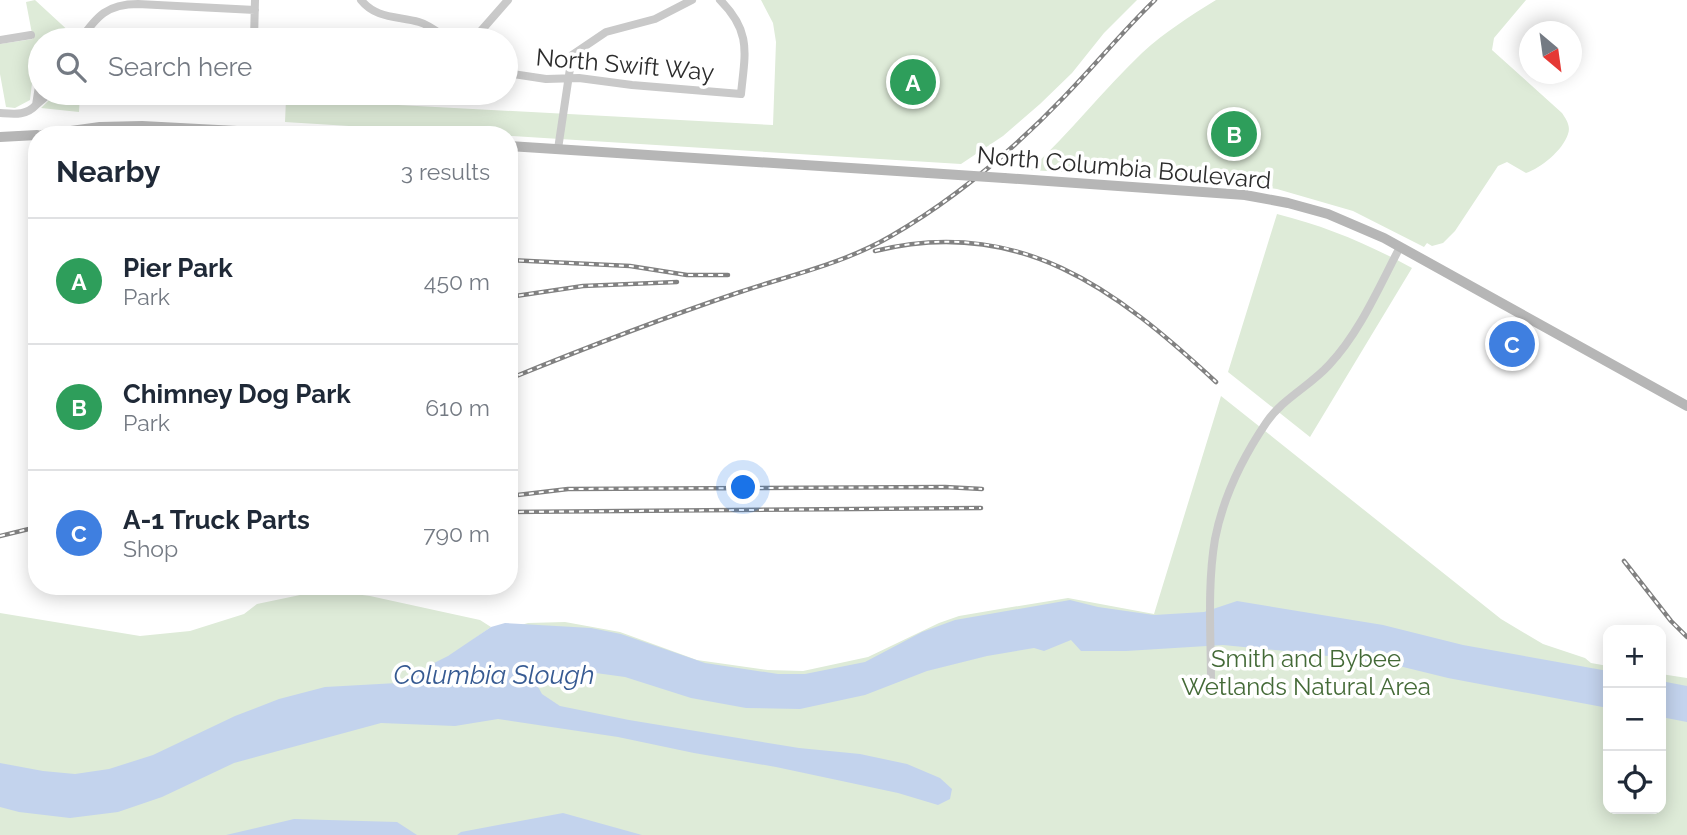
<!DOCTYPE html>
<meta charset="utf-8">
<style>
body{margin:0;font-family:Raleway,sans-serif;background:#f6f6f7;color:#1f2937}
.controls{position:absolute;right:21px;bottom:21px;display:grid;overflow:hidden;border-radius:14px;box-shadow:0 4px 18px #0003}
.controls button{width:63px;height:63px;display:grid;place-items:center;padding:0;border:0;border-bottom:2px solid #e0e1e3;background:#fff;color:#1f2937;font:35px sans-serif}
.compass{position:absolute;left:1519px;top:21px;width:63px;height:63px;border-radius:50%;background:#fff;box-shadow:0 4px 18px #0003;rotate:151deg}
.you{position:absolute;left:744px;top:488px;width:24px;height:24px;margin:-18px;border:5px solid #fff;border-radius:50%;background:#1a73e8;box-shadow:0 0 0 10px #1a73e833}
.badge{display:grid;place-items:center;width:46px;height:46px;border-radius:50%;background:#0f766e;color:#fff;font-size:23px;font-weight:700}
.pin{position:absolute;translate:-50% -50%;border:4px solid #fff;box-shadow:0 2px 7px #0006}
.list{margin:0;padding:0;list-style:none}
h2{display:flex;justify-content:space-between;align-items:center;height:91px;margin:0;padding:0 28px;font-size:30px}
h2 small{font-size:23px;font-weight:400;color:#747a83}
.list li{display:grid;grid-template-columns:46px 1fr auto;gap:21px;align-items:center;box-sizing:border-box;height:126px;padding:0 28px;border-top:2px solid #e0e1e3}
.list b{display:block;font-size:26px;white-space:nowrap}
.list p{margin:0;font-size:23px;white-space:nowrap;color:#747a83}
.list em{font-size:23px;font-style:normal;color:#747a83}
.icon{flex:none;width:38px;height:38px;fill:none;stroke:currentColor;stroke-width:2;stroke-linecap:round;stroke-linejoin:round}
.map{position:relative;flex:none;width:1687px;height:835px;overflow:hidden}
.search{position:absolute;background:#fff;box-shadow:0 4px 18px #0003;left:28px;top:28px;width:490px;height:77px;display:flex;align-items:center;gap:18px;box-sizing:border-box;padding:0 24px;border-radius:38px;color:#747a83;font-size:26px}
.panel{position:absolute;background:#fff;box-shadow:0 4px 18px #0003;left:28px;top:126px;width:490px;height:469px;border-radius:28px}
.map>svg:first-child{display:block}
.green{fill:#deebd8}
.water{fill:#c3d3ed}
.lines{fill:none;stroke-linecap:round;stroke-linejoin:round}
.street{stroke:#c9c9c9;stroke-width:8}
.secondary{stroke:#b6b6b6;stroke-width:10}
.rail-casing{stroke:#818181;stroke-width:4.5}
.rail{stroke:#fff;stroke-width:2;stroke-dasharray:5;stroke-linecap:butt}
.secondary-bridge{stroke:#b6b6b6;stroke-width:10}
.labels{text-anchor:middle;stroke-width:7;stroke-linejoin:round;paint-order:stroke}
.street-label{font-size:24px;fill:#2c2c2c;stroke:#fff}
.park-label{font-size:24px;fill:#446a37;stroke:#fff}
.water-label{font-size:26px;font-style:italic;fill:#365a92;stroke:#fff}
</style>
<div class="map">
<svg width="1687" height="835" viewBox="0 0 1687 835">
<rect width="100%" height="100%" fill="#fff"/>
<path class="green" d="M 35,0 L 73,35 L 70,40 L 40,40 L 40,71 L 32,83 L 30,100 L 15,108 L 6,107 L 0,74 L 0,44 L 33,39 L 26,2 Z
M 761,0 L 1137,0 L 1104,33 L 1072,73 L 1040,104 L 1003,136 L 961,164 L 285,122 L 286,99 L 773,125 L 776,42 L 773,23 Z
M 1216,0 L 1526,0 L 1494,38 L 1492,50 L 1562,113 C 1566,119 1571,126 1568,134 C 1563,150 1541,168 1526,173 L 1507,162 L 1498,166 L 1455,231 L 1443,243 L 1432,246 L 1427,243 L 1424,247 L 1353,211 L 1277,189 L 1228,182 L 1030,170 C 1070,133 1103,90 1142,53 C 1165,32 1190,16 1216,0 Z
M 56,93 L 80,93 L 79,112 L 41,108 Z
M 1277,214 C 1325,226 1368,244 1412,268 L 1310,437 L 1228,372 Z
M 1221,396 L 1501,619 L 1543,644 L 1585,658 L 1591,663 L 1608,666 L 1608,809 L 1661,809 L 1661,674 L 1687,678 L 1687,835 L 0,835 L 0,613 L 140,636 L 190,631 L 244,614 L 257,604 L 324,590 L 370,596 L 480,620 L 491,627 L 474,639 L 528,623 L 565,622 L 620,632 L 697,660 L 768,670 L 803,671 L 868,657 L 939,623 L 959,616 L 1000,609 L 1068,598 L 1154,614 Z"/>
<path class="water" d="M 1070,600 L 1098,607 L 1154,615 L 1204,612 L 1237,601 L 1383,625 L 1463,645 L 1608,671 L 1608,708 L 1448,678 L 1395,665 L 1305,653 L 1223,645 L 1126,651 L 1081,651 L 1071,640 L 1044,651 L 1034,648 L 987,656 L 927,671 L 865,695 L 800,709 L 746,708 L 691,698 L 625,677 L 581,671 L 546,677 L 537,685 L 542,694 L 560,706 L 629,720 L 799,748 L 860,754 L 907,764 L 940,778 L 952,789 L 950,799 L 938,805 L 898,793 L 776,767 L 694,753 L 618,737 L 498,719 L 455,726 L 381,723 L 234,763 L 162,797 L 118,812 L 70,818 L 19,812 L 0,807 L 0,763 L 43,771 L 75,774 L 109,769 L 153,755 L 235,716 L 279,699 L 325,687 L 397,683 L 415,677 L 430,665 L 448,656 L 491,627 L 505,623 L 591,628 L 621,634 L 705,663 L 778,674 L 805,674 L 865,662 L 922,632 L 955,620 Z
M 1661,681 L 1687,686 L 1687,722 L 1661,717 Z
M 563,813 L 642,835 L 457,835 L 461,832 Z
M 294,819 L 397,822 L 417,835 L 226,835 Z"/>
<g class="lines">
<path class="street" d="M 361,0 C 376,19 398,16 419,22 C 430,25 440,34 449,40
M 0,40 L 31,35
M 80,40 C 97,16 107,4 138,4 L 255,10
M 254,40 L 255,0
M 473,40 L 508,0
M 506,73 L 546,79 L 579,78 L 632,85 L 741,94 C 745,53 752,32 720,0
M 40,80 L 36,105 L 50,93
M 0,113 C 14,114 26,116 36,105
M 558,149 L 572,55 L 606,32 L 655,19 L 692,0
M 1211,683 C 1211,636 1207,586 1215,539 C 1223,498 1243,457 1266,423 C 1282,399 1310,386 1329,365 C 1360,332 1379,287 1400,247"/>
<path class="secondary" d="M 42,135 L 100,127 L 142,126 L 312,135
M 0,137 L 37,135
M 509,146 L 928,173
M 1004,178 L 1245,195 L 1288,203 L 1328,214 L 1384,238 L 1687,406"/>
<defs>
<path id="rail" d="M 875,251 C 1018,215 1116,289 1216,382
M 509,260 L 630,266 L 687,275 L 728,275
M 509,297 L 583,286 L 677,282
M 509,379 C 585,348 660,319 737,293 C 790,275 843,264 891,236 C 955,199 1014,149 1064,97 C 1095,65 1123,31 1155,0
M 509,496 L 568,489 L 945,487 L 982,489
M 509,512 L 981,508
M 0,536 L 37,527
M 1624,561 L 1671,621 L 1687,637"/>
</defs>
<use href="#rail" class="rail-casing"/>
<use href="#rail" class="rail"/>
<path class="secondary-bridge" d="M 928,173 L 1004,178"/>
</g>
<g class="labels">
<g class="street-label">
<text transform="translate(625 65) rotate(5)" y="8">North Swift Way</text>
<text transform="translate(1124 168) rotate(5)" y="8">North Columbia Boulevard</text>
</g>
<g class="park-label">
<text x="1306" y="667">Smith and Bybee<tspan x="1306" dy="28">Wetlands Natural Area</tspan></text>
</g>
<g class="water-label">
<text x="494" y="684">Columbia Slough</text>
</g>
</g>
</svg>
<div class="controls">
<button>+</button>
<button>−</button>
<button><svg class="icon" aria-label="locate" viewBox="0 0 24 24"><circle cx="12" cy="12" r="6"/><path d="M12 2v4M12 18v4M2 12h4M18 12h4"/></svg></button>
</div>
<svg class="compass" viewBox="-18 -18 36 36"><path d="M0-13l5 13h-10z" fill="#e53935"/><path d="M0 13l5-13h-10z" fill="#747a83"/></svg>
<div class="you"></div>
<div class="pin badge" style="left:913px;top:82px;background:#2e9e5b">A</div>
<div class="pin badge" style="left:1234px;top:134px;background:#2e9e5b">B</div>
<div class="pin badge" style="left:1512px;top:344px;background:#3f7fe0">C</div>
<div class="search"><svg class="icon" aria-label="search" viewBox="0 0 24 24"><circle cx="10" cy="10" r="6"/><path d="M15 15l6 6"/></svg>Search here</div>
<section class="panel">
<h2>Nearby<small>3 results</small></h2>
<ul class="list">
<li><span class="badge" style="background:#2e9e5b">A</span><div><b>Pier Park</b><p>Park</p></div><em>450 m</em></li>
<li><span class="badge" style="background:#2e9e5b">B</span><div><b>Chimney Dog Park</b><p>Park</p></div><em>610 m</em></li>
<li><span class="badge" style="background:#3f7fe0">C</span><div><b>A-1 Truck Parts</b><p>Shop</p></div><em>790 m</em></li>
</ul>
</section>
</div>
